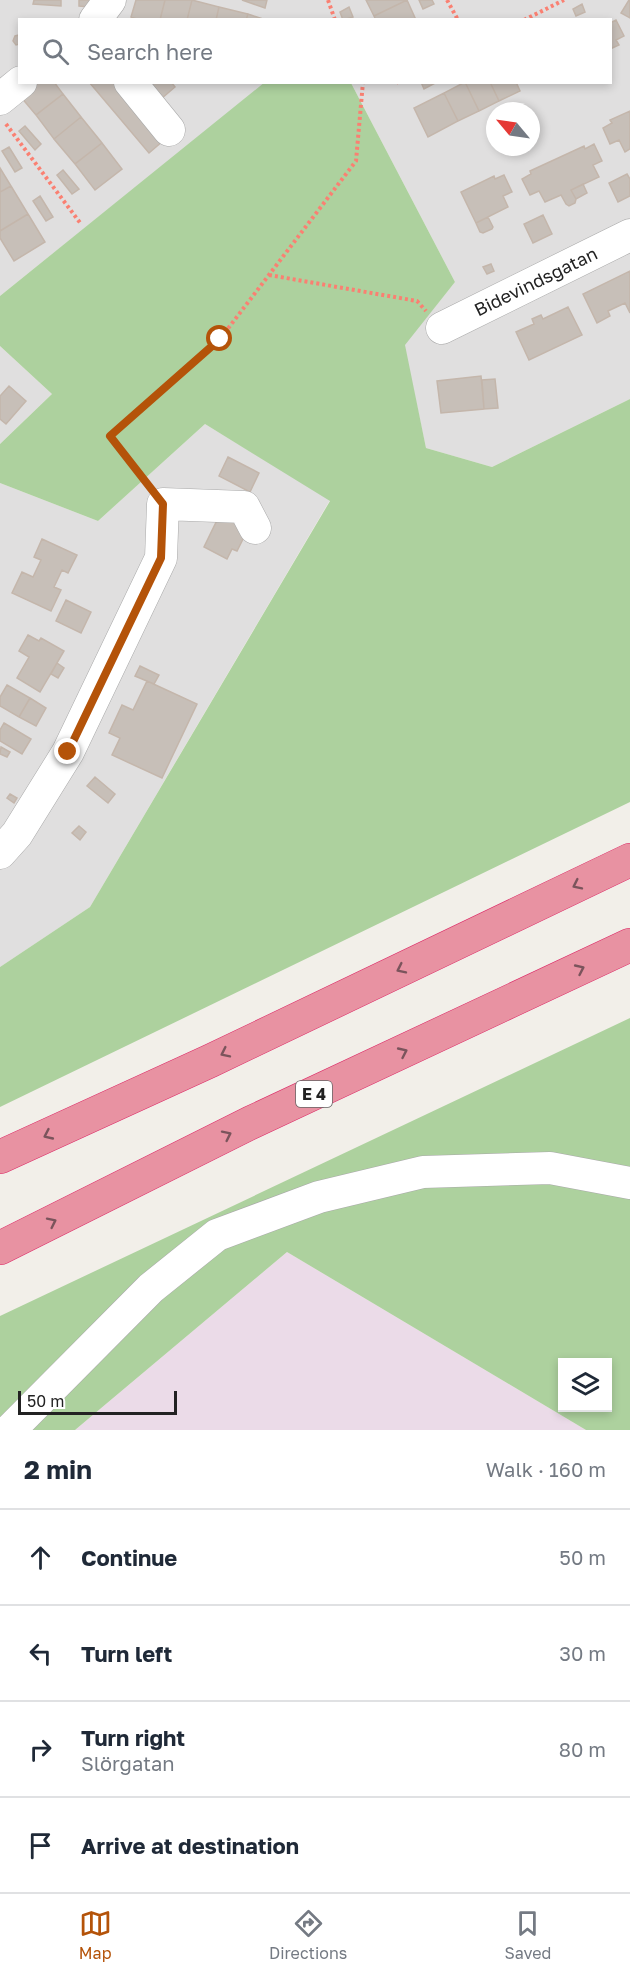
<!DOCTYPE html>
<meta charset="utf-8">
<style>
body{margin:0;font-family:"Golos Text",sans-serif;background:#f6f6f7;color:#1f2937}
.controls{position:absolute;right:18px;bottom:18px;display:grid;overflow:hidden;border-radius:0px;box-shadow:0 3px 9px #0003}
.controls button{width:54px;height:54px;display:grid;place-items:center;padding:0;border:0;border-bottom:2px solid #e0e1e3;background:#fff;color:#1f2937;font:30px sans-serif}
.compass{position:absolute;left:486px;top:102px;width:54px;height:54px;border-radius:50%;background:#fff;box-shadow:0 3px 9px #0003;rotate:299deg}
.scale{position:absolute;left:18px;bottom:15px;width:159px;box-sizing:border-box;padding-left:6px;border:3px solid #222;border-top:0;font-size:16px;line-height:21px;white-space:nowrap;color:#222;-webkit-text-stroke:4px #fff;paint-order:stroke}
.stop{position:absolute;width:18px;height:18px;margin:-14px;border:4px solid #b45309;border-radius:50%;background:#fff}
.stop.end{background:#b45309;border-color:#fff;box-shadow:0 2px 6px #0008}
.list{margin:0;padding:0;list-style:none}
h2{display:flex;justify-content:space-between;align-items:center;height:78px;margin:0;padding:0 24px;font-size:26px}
h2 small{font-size:20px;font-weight:400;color:#747a83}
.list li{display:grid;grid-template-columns:39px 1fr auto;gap:18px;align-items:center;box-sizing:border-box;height:96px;padding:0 24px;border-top:2px solid #e0e1e3}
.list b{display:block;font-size:22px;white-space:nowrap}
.list p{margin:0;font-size:20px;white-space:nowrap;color:#747a83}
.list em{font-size:20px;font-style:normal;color:#747a83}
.icon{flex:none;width:33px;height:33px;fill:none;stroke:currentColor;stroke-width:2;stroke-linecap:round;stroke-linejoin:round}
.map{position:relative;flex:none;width:630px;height:1430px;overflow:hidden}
.search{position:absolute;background:#fff;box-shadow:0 3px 9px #0003;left:18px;right:18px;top:18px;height:66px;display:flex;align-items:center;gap:15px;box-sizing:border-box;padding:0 21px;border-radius:0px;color:#747a83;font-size:22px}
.sheet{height:462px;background:#fff}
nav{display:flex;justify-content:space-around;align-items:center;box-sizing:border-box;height:84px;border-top:2px solid #e0e1e3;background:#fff;font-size:16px;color:#747a83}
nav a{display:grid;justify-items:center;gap:3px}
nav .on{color:#b45309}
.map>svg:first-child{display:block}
.residential{fill:#e0dfdf;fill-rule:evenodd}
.industrial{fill:#ebdbe8}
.forest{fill:#add19e;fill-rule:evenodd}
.building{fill:#c7bfb8;stroke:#c4b6ab;stroke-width:1.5}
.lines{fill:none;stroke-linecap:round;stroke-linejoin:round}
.minor-casing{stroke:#a9a9a9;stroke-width:33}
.highway-casing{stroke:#dc2a67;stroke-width:34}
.path{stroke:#fa8072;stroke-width:4;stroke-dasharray:3 3;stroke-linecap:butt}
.minor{stroke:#fff;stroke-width:32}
.highway{stroke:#e892a2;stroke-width:33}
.oneway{stroke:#7b545c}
.route{stroke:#b45309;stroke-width:8}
.labels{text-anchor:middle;stroke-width:5;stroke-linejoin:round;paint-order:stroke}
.shield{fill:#fff;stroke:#646464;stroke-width:1.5}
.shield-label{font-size:16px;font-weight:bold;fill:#222}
.street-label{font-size:18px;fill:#222;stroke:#fff}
</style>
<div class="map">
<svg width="630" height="1430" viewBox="0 0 630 1430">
<rect width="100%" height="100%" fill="#f2efe9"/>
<path class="residential" d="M 0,0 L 630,0 L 630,399 L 492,467 L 426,448 L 404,345 L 455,282 L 351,83 L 610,82 L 610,20 L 20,20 L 20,82 L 265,83 L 0,296 ZM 495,111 L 531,111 L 531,147 L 495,147 Z
M 0,346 L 52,394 L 0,444 Z
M 205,424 L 330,500 L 90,907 L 0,967 L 0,483 L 98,521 Z"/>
<path class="industrial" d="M 287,1252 L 586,1430 L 75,1430 Z"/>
<path class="forest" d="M 265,82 L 351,83 L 455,282 L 405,345 L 426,448 L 492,467 L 630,399 L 630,802 L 0,1107 L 0,967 L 90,907 L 330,501 L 205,424 L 98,521 L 0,483 L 0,444 L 52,394 L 0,346 L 0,296 Z
M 630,1018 L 630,1430 L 586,1430 L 287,1252 L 75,1430 L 0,1430 L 0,1316 ZM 562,1362 L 608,1362 L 608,1408 L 562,1408 Z"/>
<path class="building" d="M 34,0 L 61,0 L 61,6 L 33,4 Z
M 79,0 L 90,0 L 90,7 L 79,6 Z
M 136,0 L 165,0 L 160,20 L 139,20 L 131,17 Z
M 165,0 L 192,0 L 187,20 L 160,20 Z
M 192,0 L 219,7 L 216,20 L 187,20 Z
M 242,0 L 267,0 L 265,8 Z
M 366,0 L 407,0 L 374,16 Z
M 407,0 L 416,20 L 376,20 L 374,16 Z
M 419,0 L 432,0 L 434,4 L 423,9 Z
M 629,0 L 630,0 L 630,18 L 621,13 Z
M 582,4 L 585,12 L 576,16 L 573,9 Z
M 219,7 L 248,14 L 246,20 L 216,20 Z
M 349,7 L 353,17 L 343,20 L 340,12 Z
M 248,14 L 266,20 L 246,20 Z
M 616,20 L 624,36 L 616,40 L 619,45 L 610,49 L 610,23 Z
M 19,35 L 20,44 L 16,45 L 13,41 L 15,36 Z
M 27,82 L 54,82 L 63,94 L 36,115 L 21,97 Z
M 89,82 L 113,82 L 163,141 L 149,153 Z
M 147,82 L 171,82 L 175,87 L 161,99 Z
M 421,82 L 437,82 L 424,89 Z
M 465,82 L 479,111 L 458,121 L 444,93 Z
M 465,82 L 490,82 L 499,101 L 479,111 Z
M 490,82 L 516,82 L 520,91 L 499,101 Z
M 444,93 L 458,121 L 428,137 L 414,108 Z
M 63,94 L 81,117 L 54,139 L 36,115 Z
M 630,111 L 630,149 L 625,152 L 619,140 L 610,144 L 603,128 L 612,123 L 610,120 Z
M 81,117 L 102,143 L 75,164 L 54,139 Z
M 25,126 L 41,144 L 35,150 L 19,131 Z
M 102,143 L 122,169 L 95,190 L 75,164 Z
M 594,144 L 602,161 L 593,165 L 599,177 L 571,190 L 576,199 L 575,203 L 569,206 L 566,204 L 561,195 L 545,202 L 539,191 L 530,195 L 522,179 L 531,174 L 530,171 L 584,146 L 585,149 Z
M 9,147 L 22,168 L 15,172 L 2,151 Z
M 0,168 L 11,186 L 0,192 Z
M 63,170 L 79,189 L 72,194 L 57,175 Z
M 627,174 L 630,179 L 630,196 L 618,202 L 609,183 Z
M 504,175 L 512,192 L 503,196 L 508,207 L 476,223 L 461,192 L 494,176 L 495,179 Z
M 583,184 L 587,193 L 576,199 L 571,190 Z
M 11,186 L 28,214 L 0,231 L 0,192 Z
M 40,196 L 53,217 L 46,221 L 33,201 Z
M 28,214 L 45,242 L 14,261 L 0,238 L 0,231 Z
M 543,215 L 552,234 L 533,243 L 524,224 Z
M 488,217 L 493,227 L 492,229 L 483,233 L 480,232 L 476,223 Z
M 491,264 L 494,271 L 487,274 L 483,267 Z
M 630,271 L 630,313 L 625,303 L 608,311 L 610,316 L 597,323 L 583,294 Z
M 568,307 L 582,335 L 529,360 L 516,332 L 534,324 L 532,319 L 541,315 L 543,319 Z
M 481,376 L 484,409 L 441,413 L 437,381 Z
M 495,379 L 498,408 L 484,409 L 482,380 Z
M 9,386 L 26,401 L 6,424 L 0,419 L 0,396 Z
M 228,457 L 259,473 L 250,492 L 219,476 Z
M 221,512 L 245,524 L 245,535 L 237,551 L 232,549 L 227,559 L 204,547 Z
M 42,539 L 77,555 L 68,573 L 62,570 L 54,587 L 61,590 L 51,611 L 12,593 L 22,572 L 33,577 L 41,560 L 34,557 Z
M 66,600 L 91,612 L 81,633 L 56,621 Z
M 28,635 L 39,641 L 41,638 L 64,651 L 40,692 L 17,678 L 29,657 L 19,651 Z
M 57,663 L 64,668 L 58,678 L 51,674 Z
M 140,666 L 159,675 L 154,684 L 135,676 Z
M 147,681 L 197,704 L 162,778 L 112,755 L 120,738 L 109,733 L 122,705 L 133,710 Z
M 7,685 L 30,698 L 19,717 L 0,706 L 0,697 Z
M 30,698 L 46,708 L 36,726 L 19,717 Z
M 4,723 L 31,739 L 22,754 L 0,741 L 0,730 Z
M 1,747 L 10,752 L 7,757 L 0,754 Z
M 95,777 L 115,794 L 108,803 L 87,786 Z
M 10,794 L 17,798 L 14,803 L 7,798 Z
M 79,826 L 86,832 L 80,840 L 72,833 Z"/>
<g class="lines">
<defs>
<path id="minor" d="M 95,20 L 110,0
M 130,82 L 169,130
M 0,99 L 21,82
M 442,328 L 630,235
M 0,853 L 17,834 L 68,752 L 161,558 L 163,504 L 244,507 L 255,528
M 10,1430 L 151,1288 L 217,1235 L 319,1197 L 423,1172 L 550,1168 L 630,1183"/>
<path id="highway" d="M 0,1157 L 210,1061 L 630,860
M 0,1248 L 250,1123 L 630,945"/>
</defs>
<use href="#minor" class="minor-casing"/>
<use href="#highway" class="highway-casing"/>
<path class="path" d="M 328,0 L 335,20
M 447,0 L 458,20
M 524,20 L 564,0
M 396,83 L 397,82
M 6,124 L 81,224
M 269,275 L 417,301 L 426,311
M 148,485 L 110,436 L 220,339 L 356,161 L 363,82"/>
<use href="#minor" class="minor"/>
<use href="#highway" class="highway"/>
</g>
<defs><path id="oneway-chevron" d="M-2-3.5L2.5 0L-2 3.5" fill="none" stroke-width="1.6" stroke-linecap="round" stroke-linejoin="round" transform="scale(1.5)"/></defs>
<g class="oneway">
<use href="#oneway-chevron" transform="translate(577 885) rotate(154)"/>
<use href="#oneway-chevron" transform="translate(401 969) rotate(154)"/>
<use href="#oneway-chevron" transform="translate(580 969) rotate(-25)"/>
<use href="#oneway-chevron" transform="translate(403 1052) rotate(-25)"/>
<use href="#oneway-chevron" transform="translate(225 1053) rotate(154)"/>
<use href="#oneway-chevron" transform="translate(48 1135) rotate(155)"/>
<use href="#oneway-chevron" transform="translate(227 1135) rotate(-26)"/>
<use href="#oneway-chevron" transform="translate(52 1222) rotate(-26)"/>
</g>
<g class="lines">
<path class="route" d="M 68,752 L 161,558 L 163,504 L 110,436 L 220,339"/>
</g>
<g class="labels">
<rect class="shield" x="296" y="1081" width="36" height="26" rx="4.5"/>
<g class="shield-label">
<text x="314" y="1100">E 4</text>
</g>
<g class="street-label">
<text transform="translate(536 282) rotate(-26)" y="6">Bidevindsgatan</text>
</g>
</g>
</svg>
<div class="controls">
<button><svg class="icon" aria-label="layers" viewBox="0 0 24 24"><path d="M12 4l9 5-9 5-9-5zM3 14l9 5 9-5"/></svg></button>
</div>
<svg class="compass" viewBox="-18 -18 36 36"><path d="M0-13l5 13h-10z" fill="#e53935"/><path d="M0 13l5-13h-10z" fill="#747a83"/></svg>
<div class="scale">50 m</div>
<div class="stop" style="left:220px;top:339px"></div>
<div class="stop end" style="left:68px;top:752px"></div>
<div class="search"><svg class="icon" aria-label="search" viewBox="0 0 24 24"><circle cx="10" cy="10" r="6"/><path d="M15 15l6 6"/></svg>Search here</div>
</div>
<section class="sheet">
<h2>2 min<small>Walk · 160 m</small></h2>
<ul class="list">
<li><svg class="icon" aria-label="ahead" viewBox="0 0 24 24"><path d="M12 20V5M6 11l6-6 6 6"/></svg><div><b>Continue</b></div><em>50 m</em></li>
<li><svg class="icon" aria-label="left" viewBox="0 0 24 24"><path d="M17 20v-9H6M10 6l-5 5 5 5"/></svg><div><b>Turn left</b></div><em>30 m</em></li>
<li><svg class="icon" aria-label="right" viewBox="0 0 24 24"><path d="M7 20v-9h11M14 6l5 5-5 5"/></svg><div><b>Turn right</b><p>Slörgatan</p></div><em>80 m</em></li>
<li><svg class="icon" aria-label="arrive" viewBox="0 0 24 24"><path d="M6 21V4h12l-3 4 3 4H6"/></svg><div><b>Arrive at destination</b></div></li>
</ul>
</section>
<nav>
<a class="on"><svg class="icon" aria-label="map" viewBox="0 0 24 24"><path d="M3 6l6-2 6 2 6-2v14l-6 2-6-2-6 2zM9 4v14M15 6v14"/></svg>Map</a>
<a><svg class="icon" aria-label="directions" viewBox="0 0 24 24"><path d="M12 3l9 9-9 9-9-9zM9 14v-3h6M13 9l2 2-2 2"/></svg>Directions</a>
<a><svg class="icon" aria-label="saved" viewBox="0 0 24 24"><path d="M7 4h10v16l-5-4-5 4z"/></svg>Saved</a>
</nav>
